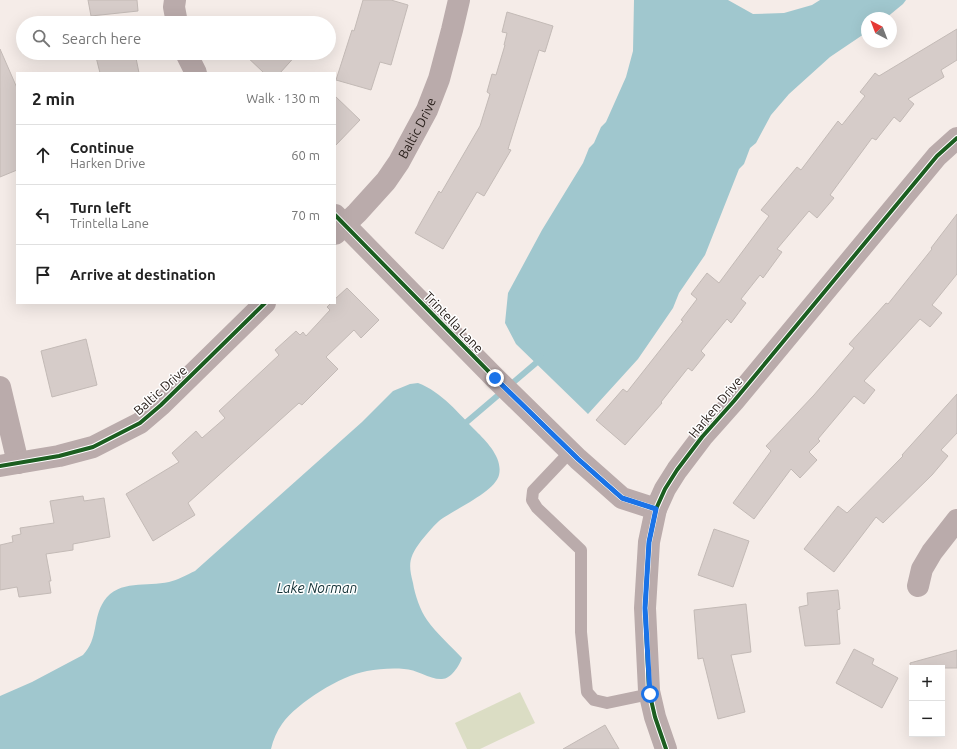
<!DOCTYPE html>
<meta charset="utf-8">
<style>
body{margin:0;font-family:Ubuntu,sans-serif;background:#f2f2f2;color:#222}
.controls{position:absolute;right:12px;bottom:12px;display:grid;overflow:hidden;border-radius:0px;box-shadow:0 4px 16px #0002}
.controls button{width:36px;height:36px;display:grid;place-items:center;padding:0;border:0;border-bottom:1px solid #e0e0e0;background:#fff;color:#222;font:20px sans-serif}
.compass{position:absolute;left:861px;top:12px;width:36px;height:36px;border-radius:50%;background:#fff;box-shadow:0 4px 16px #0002;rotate:318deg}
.stop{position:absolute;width:12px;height:12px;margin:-9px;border:3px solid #1a73e8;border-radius:50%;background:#fff}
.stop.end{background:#1a73e8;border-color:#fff;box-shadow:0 1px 4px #0008}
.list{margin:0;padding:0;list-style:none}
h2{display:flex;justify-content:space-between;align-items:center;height:52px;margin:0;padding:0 16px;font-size:17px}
h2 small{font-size:13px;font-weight:400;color:#767676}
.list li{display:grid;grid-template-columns:26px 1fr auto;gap:12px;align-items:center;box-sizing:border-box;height:60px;padding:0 16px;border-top:1px solid #e0e0e0}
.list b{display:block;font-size:15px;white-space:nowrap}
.list p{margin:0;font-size:13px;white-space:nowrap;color:#767676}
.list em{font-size:13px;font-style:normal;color:#767676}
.icon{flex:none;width:22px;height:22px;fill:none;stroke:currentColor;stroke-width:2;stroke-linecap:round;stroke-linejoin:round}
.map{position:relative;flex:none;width:957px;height:749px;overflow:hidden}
.search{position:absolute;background:#fff;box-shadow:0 4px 16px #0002;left:16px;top:16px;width:320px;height:44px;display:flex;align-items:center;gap:10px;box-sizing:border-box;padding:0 14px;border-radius:22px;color:#767676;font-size:15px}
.panel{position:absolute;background:#fff;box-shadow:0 4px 16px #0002;left:16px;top:72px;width:320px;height:232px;border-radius:0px}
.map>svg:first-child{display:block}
.green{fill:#dbddc4}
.water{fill:#a0c7ce}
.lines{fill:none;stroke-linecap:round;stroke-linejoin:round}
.stream{stroke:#a0c7ce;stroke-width:6}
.building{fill:#d6ccc9;stroke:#c3bab6}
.lane{stroke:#baabab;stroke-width:12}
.street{stroke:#baabab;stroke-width:22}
.cycleway-casing{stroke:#fff;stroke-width:6}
.cycleway{stroke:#1b5e20;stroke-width:4}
.route{stroke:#1a73e8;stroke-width:5}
.labels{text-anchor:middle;stroke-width:3;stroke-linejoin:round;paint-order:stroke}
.street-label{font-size:13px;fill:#231a15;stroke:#fff}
.water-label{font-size:14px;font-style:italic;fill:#133237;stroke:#fff}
</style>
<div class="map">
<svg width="957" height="749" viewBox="0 0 957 749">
<rect width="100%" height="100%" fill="#f5ece8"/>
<path class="green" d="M 520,692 L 535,723 L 480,749 L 467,749 L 455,723 Z"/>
<path class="water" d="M 634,0 L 728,0 L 753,14 L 784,13 L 812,5 L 820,0 L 906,0 L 903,4 L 886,18 L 867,18 L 867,32 L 830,57 L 789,94 L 771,115 L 756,143 L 750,148 L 744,164 L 739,169 L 705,255 L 679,293 L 673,308 L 638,359 L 588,414 L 516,344 L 505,323 L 508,293 L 542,230 L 583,163 L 589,148 L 594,143 L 601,127 L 606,122 L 626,77 L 633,51 Z
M 418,383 C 442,392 459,414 476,431 C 487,442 503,458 499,475 C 495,492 453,510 439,521 C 432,527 427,534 421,541 C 409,557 408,564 413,583 C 415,595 420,610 427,620 C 437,634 451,646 462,658 C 459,666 451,679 442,679 C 431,680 416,669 404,669 C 392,668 378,669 367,671 C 340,676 298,702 282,724 C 277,731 273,740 271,749 L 0,749 L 0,696 L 32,682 L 83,655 C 99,638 92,619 104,601 C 119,579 147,587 169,582 C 178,580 186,575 195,571 L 362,422 L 393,391 L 410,384 Z"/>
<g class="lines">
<path class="stream" d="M 462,426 L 536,363 L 540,356"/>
</g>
<path class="building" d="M 88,0 L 137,0 L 138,11 L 91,16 Z
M 363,0 L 391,0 L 408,5 L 391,65 L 380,62 L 371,90 L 336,80 L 352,30 L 354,31 Z
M 507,12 L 553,26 L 545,52 L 539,50 L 508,149 L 511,150 L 484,196 L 477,192 L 443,249 L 415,233 L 439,191 L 441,193 L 480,126 L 490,94 L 487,92 L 492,74 L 496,75 L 505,45 L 504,45 L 507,33 L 502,32 Z
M 272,17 L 278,23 L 267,23 Z
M 957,29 L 957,60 L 941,70 L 944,77 L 908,99 L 914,104 L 900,122 L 894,117 L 876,140 L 872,138 L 830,195 L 834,198 L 817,218 L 809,211 L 777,249 L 782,252 L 763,278 L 760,275 L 741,299 L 746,303 L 731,323 L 727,319 L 701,351 L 705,355 L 692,371 L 688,368 L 661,402 L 662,403 L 625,445 L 596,420 L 623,389 L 627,392 L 683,321 L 681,320 L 697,299 L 691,294 L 707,273 L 719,283 L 769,216 L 761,210 L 797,167 L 801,170 L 838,121 L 842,125 L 865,96 L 860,92 L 875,73 L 879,76 Z
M 0,49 L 17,88 L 17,170 L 0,177 Z
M 95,53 L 135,53 L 139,73 L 100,73 Z
M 243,53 L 298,53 L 280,73 L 264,73 Z
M 335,96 L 360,120 L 335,146 Z
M 957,214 L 957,274 L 932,305 L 942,313 L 930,327 L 920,319 L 864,381 L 875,390 L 864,404 L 854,396 L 818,439 L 820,441 L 809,452 L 817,460 L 800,478 L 791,469 L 754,519 L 733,503 L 771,451 L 766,446 L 814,395 L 854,348 L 849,344 L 886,303 L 888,304 L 932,249 L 931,248 Z
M 347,288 L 379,320 L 361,338 L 354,330 L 326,357 L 338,369 L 302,405 L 299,403 L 188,503 L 195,515 L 153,541 L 126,494 L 179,462 L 172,453 L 196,431 L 202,438 L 225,418 L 219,411 L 279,355 L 275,350 L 296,331 L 300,335 L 303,332 L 306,336 L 330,310 L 327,307 L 331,303 L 335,303 L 335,299 Z
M 86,339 L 97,385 L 52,397 L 41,351 Z
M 957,394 L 957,433 L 941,450 L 948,456 L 932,475 L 883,523 L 876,517 L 834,572 L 804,549 L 838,506 L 847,513 L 903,456 L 902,455 Z
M 83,496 L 84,501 L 104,498 L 110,537 L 73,544 L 73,550 L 46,554 L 51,581 L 49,581 L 51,593 L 19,597 L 17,587 L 0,590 L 0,545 L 13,542 L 12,536 L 21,534 L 20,528 L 54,523 L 50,501 Z
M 714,529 L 749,541 L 733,587 L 698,575 Z
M 838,590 L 840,609 L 837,610 L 840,644 L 805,646 L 799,607 L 808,605 L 807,593 Z
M 746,604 L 751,652 L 731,655 L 745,712 L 718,719 L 703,658 L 698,659 L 694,610 Z
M 854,649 L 874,659 L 872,664 L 898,678 L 882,708 L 836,683 Z
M 957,650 L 957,668 L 911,668 L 910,663 Z
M 605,725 L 619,749 L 563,749 Z"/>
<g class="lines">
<path class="lane" d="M 570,452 L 533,491 L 532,500 L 537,508 L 581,550 L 581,632 L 587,692 L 594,700 L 607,703 L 650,694"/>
<g class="street">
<path d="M 175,0 L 174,7 L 177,23"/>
<path d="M 186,53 L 196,73"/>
<path d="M 335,215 L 495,378 L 578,459 L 622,498 L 656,509"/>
<path id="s1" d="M 335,234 L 357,213 L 386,181 L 399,162 L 427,110 L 439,79 L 452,30 L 459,0"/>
<path d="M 0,387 L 18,463"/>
<path d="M 0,466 L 59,456 L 93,447 L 140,423 L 161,405 L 265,303"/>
<path d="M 918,586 L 922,569 L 932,552 L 957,520"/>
<path d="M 666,749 L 655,717 L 649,691 L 645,608 L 649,542 L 656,509 L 665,489 L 677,470 L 702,437 L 734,401 L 937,156 L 957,138"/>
</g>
<defs>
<path id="cycleway" d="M 335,215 L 495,378 L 578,459 L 622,498 L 656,509
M 0,466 L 59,456 L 93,447 L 140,423 L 161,405 L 265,303
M 666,749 L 655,717 L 649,691 L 645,608 L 649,542 L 656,509 L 665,489 L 677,470 L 702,437 L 734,401 L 937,156 L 957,138"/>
</defs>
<use href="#cycleway" class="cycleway-casing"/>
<use href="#cycleway" class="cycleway"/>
</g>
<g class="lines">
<path class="route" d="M 495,378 L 578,459 L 622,498 L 656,509 L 649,542 L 645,608 L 650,694"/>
</g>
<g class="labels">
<g class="street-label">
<text dy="5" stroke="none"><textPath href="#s1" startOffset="135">Baltic Drive</textPath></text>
<text transform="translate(454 322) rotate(46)" y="5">Trintella Lane</text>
<text transform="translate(160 390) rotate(-42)" y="5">Baltic Drive</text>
<text transform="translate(715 407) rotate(-50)" y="5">Harken Drive</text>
</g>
<g class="water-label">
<text x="317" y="593">Lake Norman</text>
</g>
</g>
</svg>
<div class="controls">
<button>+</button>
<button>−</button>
</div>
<svg class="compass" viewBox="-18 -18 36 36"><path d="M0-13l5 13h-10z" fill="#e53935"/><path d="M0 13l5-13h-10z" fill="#767676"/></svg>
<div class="stop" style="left:650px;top:694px"></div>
<div class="stop end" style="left:495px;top:378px"></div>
<div class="search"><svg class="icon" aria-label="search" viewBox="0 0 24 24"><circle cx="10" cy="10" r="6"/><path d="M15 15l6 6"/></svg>Search here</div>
<section class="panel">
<h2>2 min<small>Walk · 130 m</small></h2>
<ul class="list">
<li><svg class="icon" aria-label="ahead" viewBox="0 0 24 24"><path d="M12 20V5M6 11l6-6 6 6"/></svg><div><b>Continue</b><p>Harken Drive</p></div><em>60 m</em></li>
<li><svg class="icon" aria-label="left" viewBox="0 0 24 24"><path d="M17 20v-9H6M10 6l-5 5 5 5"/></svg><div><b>Turn left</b><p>Trintella Lane</p></div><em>70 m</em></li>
<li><svg class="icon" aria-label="arrive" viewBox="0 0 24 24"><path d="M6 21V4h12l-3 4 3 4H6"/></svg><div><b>Arrive at destination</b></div></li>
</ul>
</section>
</div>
